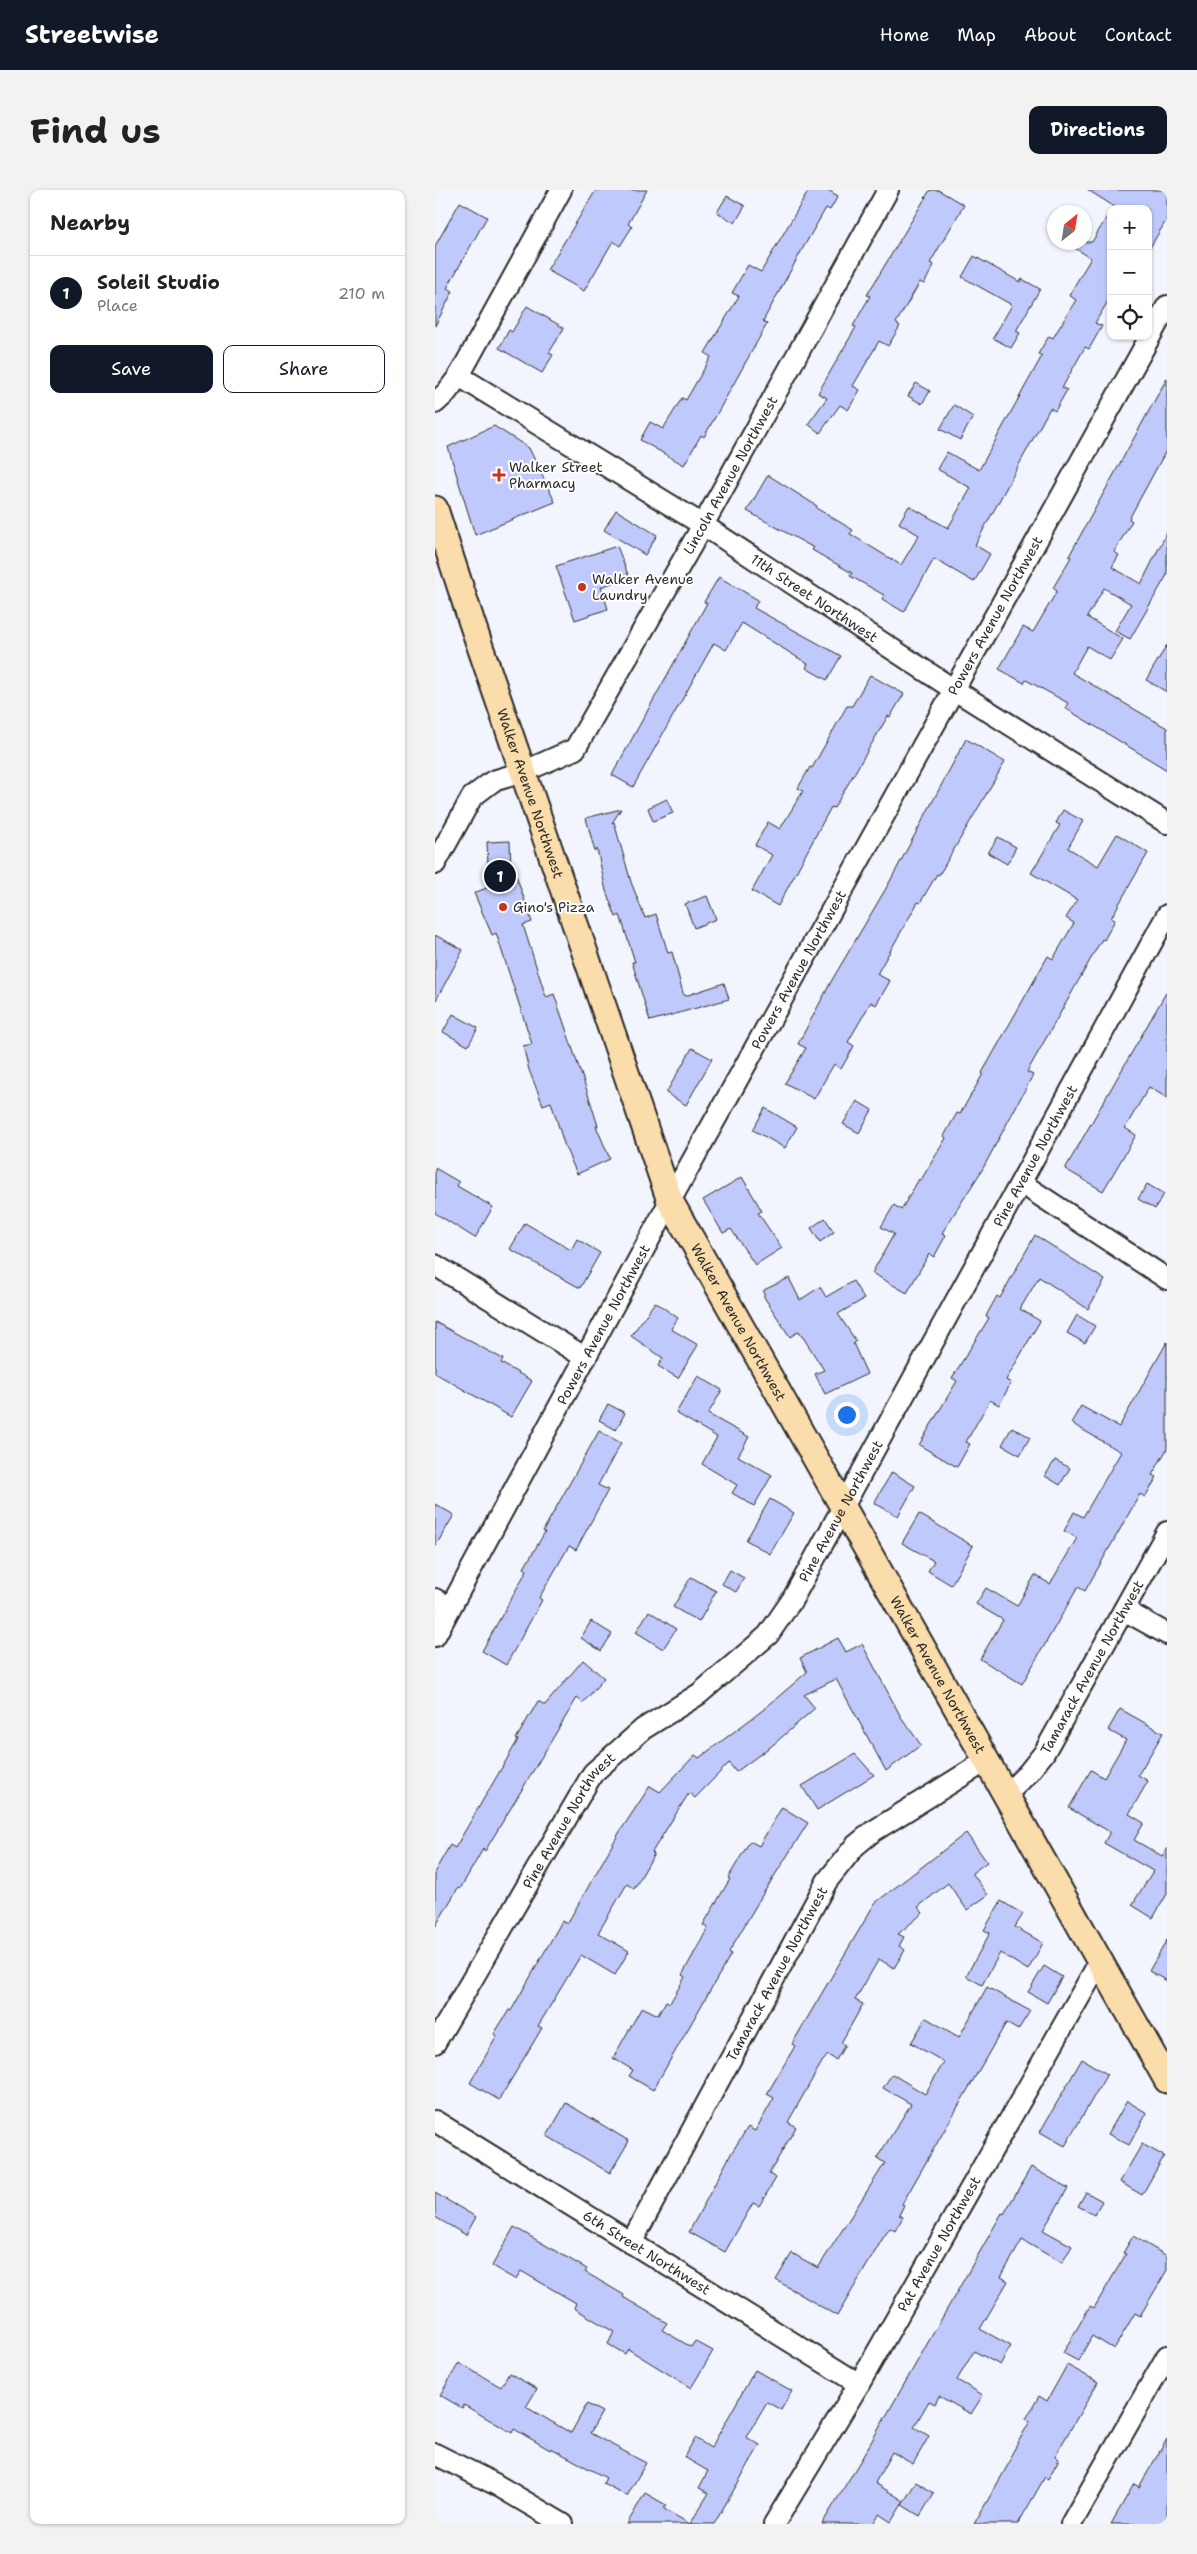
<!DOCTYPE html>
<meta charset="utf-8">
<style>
body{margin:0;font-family:"Shantell Sans",sans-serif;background:#f2f2f2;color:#222}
.controls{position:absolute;right:15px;top:15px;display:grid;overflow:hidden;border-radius:10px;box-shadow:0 1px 4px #0004}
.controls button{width:45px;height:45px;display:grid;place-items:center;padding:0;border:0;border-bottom:1px solid #e0e0e0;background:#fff;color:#222;font:25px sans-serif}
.compass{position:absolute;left:612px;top:15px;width:45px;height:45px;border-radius:50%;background:#fff;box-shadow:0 1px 4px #0004;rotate:30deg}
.you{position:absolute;left:411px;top:1224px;width:18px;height:18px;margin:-12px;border:4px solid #fff;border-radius:50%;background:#1a73e8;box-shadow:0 0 0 8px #1a73e833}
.badge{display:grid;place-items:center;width:32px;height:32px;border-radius:50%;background:#111827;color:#fff;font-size:16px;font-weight:700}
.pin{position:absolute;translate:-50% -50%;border:2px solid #fff;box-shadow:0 1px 5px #0006}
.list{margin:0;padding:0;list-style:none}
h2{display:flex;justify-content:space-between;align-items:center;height:65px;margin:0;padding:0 20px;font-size:21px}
h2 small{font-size:16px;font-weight:400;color:#767676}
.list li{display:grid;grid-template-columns:32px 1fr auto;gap:15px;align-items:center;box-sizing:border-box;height:75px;padding:0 20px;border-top:1px solid #e0e0e0}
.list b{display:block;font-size:19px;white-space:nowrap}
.list p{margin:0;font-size:16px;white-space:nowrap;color:#767676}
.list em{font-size:16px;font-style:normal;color:#767676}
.actions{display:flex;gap:10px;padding:15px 20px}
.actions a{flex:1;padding:11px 0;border:1px solid #111827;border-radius:10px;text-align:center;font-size:18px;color:#111827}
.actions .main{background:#111827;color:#fff}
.icon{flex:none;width:28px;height:28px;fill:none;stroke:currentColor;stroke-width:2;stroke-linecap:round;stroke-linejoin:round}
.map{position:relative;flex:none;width:732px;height:2334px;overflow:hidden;border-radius:10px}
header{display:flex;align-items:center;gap:30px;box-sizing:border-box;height:70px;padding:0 25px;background:#111827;color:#fff}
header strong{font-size:24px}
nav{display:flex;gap:28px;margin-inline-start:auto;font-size:18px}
.intro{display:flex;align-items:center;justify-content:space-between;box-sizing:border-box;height:120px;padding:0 30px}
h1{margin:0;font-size:35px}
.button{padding:12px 22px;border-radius:10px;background:#111827;color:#fff;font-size:18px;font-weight:700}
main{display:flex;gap:30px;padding:0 30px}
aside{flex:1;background:#fff;border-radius:10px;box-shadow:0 1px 4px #0004}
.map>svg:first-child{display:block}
.building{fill:#c0c9fb;stroke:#2b2b2b}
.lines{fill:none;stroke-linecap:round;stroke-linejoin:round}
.minor-casing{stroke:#2b2b2b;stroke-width:24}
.major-casing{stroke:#2b2b2b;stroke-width:29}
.minor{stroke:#fff;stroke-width:20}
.major{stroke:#faddab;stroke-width:25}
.poi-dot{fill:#c8321e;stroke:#fff;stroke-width:2}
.labels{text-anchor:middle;stroke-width:4;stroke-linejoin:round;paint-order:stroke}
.poi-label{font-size:14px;fill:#2b2b2b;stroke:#fff;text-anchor:start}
.street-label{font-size:14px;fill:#2b2b2b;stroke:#fff}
</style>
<header>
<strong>Streetwise</strong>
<nav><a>Home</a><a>Map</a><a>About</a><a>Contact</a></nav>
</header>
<div class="intro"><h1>Find us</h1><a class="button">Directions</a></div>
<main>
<aside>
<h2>Nearby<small></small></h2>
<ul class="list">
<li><span class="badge">1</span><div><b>Soleil Studio</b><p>Place</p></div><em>210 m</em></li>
</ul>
<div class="actions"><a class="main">Save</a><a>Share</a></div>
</aside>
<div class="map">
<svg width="732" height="2334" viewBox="0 0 732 2334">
<rect width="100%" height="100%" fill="#f2f4fe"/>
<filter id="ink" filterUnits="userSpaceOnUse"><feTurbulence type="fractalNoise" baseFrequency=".02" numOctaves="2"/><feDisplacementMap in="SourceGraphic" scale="10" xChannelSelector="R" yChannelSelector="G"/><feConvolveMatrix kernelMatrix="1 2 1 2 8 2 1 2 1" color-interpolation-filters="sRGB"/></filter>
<g filter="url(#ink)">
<path class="building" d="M 161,0 L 212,0 L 193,34 L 197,37 L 185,56 L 178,51 L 149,101 L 112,80 Z
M 374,0 L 393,0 L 403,6 L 395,20 L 391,18 L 368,58 L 328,131 L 332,134 L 269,247 L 266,245 L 249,275 L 205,250 L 215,232 L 228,239 L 247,208 L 251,210 L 276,167 L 270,163 L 304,106 L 297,103 L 313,75 L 326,82 Z
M 495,0 L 503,0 L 529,15 L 495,73 L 499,75 L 489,94 L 485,92 L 461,133 L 465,136 L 453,156 L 444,151 L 418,196 L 425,200 L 413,220 L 405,215 L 385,243 L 373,234 L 392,208 L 383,203 L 421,137 L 418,136 L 435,106 L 432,105 Z
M 653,0 L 732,0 L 732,29 L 713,61 L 713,19 L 683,19 Z
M 292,6 L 310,16 L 300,33 L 282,22 Z
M 25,12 L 52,27 L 12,98 L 18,101 L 0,136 L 0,56 Z
M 676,20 L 676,106 L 660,133 L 667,136 L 654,159 L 650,157 L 627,198 L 632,200 L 620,221 L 615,218 L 540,355 L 555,364 L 539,392 L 499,369 L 469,422 L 447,409 L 449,405 L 415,386 L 417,383 L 377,360 L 379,358 L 312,321 L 333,285 L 382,316 L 381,318 L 418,340 L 415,344 L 466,375 L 484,345 L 464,333 L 474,316 L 513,338 L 536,298 L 502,279 L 512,262 L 544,280 L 607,166 L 603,164 L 614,146 L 618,148 L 641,110 L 634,105 L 656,68 L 630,52 L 657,52 Z
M 539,66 L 585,92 L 587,89 L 605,99 L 581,141 L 585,143 L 576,158 L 558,148 L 577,115 L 527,87 Z
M 92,116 L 129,138 L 114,163 L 118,165 L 107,183 L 64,158 L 74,140 L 77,142 Z
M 732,188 L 732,259 L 694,329 L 697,331 L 679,362 L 684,365 L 677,377 L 706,394 L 732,342 L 732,385 L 695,449 L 680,441 L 696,414 L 669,398 L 652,427 L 688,449 L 675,470 L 652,456 L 637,483 L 732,538 L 732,580 L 630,518 L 633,513 L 591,490 L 589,493 L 564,479 L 588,437 L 598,442 L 622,401 L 618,398 L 636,367 L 634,366 Z
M 481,193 L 495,201 L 487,214 L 473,206 Z
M 519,215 L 538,227 L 525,250 L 505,239 Z
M 59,236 L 94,258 L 120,312 L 40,345 L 13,257 Z
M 181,320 L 222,345 L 210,365 L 169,340 Z
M 182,356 L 194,387 L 166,397 L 173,419 L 140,430 L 121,376 Z
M 284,387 L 323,410 L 319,418 L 406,466 L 392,490 L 371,478 L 373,474 L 307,433 L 291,460 L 279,453 L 198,597 L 177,585 L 272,413 L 269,412 Z
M 732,455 L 732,502 L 711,490 Z
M 435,485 L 469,504 L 455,527 L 453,526 L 399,618 L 396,617 L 343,716 L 317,701 L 337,665 L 320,655 L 333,632 L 345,639 L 368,601 L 363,598 L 375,577 L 377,578 L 412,516 L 417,516 Z
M 531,549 L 570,572 L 504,685 L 502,684 L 485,713 L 483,712 L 442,784 L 455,791 L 441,815 L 436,812 L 413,852 L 419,856 L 406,879 L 399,874 L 379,909 L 350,893 L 371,858 L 363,854 L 397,790 L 453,695 Z
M 232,609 L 238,623 L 218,631 L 213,618 Z
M 186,619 L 177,633 L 179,632 L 196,692 L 210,728 L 221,724 L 233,763 L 237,762 L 248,803 L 250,806 L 289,793 L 294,809 L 215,831 L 197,772 L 200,772 L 185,725 L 181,727 L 171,701 L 162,659 L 160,662 L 151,628 Z
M 628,620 L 648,631 L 633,658 L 663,676 L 682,644 L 713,663 L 676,728 L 680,730 L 669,750 L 667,749 L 592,882 L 598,885 L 547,980 L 507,1043 L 511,1045 L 499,1067 L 494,1064 L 472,1103 L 437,1083 L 459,1044 L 446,1037 L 459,1015 L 466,1020 L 484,989 L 486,990 L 511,948 L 509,946 L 522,923 L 525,924 L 548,884 L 547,883 L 613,766 L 618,769 L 639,733 L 631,728 L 642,710 L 596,683 L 625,635 L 621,633 Z
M 563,647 L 581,657 L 572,674 L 553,663 Z
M 75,651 L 76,682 L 80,682 L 97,732 L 88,735 L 111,807 L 119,804 L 153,904 L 163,936 L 161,936 L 175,969 L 142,984 L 130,957 L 116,912 L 108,915 L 94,880 L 88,856 L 97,854 L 61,743 L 57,745 L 39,703 L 54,697 L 52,652 Z
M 272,706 L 281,729 L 259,738 L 250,714 Z
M 0,745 L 28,760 L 0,812 Z
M 732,801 L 732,908 L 714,897 L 690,938 L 701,945 L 668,1001 L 630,979 Z
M 18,824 L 43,838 L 33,856 L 8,842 Z
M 257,858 L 277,869 L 251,915 L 231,903 Z
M 422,911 L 437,920 L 424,943 L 408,934 Z
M 330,918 L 362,937 L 350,958 L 318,940 Z
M 0,978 L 24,992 L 22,996 L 58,1017 L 40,1048 L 0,1023 Z
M 307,987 L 327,1021 L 323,1023 L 347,1058 L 320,1075 L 296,1039 L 288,1043 L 268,1010 Z
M 712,994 L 729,1004 L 720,1019 L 703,1009 Z
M 390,1028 L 399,1042 L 385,1052 L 376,1038 Z
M 90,1033 L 136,1060 L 142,1049 L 165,1063 L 145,1098 L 75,1059 Z
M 600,1045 L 670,1090 L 653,1119 L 604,1087 L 585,1119 L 605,1131 L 571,1190 L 576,1193 L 564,1215 L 555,1210 L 531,1252 L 535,1254 L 522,1277 L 484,1255 L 522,1191 L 517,1188 L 554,1128 L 551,1126 L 562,1106 L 565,1108 Z
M 354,1088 L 365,1110 L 385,1097 L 391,1107 L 418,1091 L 429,1109 L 403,1124 L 421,1151 L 418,1153 L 432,1184 L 390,1204 L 380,1184 L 389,1180 L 364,1141 L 355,1147 L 329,1107 L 329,1100 Z
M 220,1112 L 243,1128 L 236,1139 L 263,1155 L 243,1188 L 223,1176 L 228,1168 L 196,1146 Z
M 642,1125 L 660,1136 L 650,1153 L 632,1143 Z
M 0,1132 L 68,1169 L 66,1173 L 97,1191 L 76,1227 L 0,1183 Z
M 732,1152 L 732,1259 L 717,1285 L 722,1287 L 710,1307 L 705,1304 L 650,1401 L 643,1397 L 587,1494 L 545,1469 L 568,1430 L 541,1414 L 551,1398 L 582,1416 L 600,1385 L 615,1394 L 642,1348 L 629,1341 L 639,1322 L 648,1327 L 686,1262 L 636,1233 L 646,1216 L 684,1237 Z
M 263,1186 L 287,1200 L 273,1224 L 314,1247 L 303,1266 L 337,1285 L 319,1316 L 297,1303 L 302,1295 L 267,1274 L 282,1247 L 241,1223 Z
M 173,1214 L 190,1223 L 181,1240 L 164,1230 Z
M 577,1237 L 595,1247 L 585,1265 L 567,1255 Z
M 164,1241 L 186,1253 L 163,1295 L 173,1300 L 141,1360 L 134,1356 L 104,1408 L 107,1410 L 71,1475 L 47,1461 L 92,1380 L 89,1378 L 110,1342 L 108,1341 Z
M 620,1270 L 635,1278 L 625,1295 L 610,1286 Z
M 457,1282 L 480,1296 L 463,1326 L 439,1313 Z
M 335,1309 L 359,1323 L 335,1364 L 311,1350 Z
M 0,1314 L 19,1325 L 0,1357 Z
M 484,1324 L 538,1356 L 516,1395 L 493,1381 L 499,1371 L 467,1353 Z
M 295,1380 L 309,1388 L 301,1402 L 287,1394 Z
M 256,1387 L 281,1401 L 264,1432 L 238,1417 Z
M 214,1421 L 241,1439 L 228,1459 L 201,1442 Z
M 156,1431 L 177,1444 L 166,1461 L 146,1448 Z
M 403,1448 L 411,1462 L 427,1454 L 466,1527 L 486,1555 L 451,1581 L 401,1489 L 369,1505 L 380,1518 L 339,1554 L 301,1582 L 294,1573 L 260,1608 L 254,1603 L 217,1662 L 219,1664 L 199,1699 L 192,1694 L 163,1743 L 194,1761 L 180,1785 L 146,1765 L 103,1836 L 107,1838 L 64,1910 L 35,1893 L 62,1846 L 59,1844 L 74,1820 L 76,1821 L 127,1731 L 132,1734 L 184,1643 L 215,1596 L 225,1602 L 260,1565 L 264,1568 L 328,1520 L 372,1482 L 365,1468 Z
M 148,1470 L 169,1488 L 148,1513 L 142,1508 L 50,1661 L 48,1659 L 25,1699 L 23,1698 L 0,1737 L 0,1681 L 15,1655 L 20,1658 L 83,1550 L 81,1549 L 103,1511 L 110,1515 Z
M 685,1519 L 728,1543 L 703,1585 L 713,1591 L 694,1624 L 709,1633 L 699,1650 L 727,1666 L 732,1658 L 732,1704 L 718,1728 L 697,1715 L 718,1681 L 669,1653 L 675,1642 L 634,1618 L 656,1580 L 669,1588 L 691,1550 L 673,1540 Z
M 420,1564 L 439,1585 L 382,1620 L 367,1596 Z
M 347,1617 L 373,1633 L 326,1707 L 294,1762 L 296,1764 L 218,1900 L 194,1886 L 198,1880 L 178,1868 L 207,1817 L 223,1825 L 231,1811 L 235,1813 L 250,1787 L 247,1785 L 273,1738 L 268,1735 L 295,1689 L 293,1688 L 315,1651 L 324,1656 Z
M 531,1643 L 552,1672 L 537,1683 L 553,1705 L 532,1720 L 513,1693 L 483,1717 L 488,1723 L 463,1744 L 469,1747 L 464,1756 L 470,1760 L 459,1778 L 444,1769 L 420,1810 L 428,1814 L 406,1853 L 410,1855 L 401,1870 L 393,1865 L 387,1872 L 353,1932 L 361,1937 L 334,1984 L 341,1988 L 324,2016 L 318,2013 L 290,2062 L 254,2042 L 297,1962 L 313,1937 L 320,1941 L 339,1908 L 332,1904 L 360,1856 L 357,1854 L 440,1713 Z
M 566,1711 L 588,1724 L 580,1737 L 608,1753 L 593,1780 L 565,1763 L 547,1795 L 531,1786 L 555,1743 L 549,1740 Z
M 732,1750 L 732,1791 L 714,1781 Z
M 609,1776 L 627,1787 L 612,1813 L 593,1802 Z
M 552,1797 L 595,1821 L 583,1840 L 571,1833 L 467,2014 L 469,2015 L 464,2025 L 468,2027 L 460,2041 L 455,2038 L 448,2048 L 402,2126 L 341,2090 L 357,2063 L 383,2078 L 450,1973 L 442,1968 L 476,1914 L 448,1898 L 457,1884 L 490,1904 L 509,1872 L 476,1853 L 491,1828 L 524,1847 Z
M 647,1869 L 672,1884 L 630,1956 L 605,1942 Z
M 692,1911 L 712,1923 L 694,1955 L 673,1944 Z
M 131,1913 L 194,1951 L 175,1983 L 112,1946 Z
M 707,1954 L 729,1966 L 707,2005 L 685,1992 Z
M 596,1977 L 633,1998 L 608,2040 L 637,2056 L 627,2073 L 587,2050 L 566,2087 L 573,2091 L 545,2139 L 576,2156 L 565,2175 L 539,2161 L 522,2190 L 548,2205 L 536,2224 L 504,2206 L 500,2214 L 494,2211 L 479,2237 L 494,2246 L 478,2274 L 457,2262 L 440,2293 L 469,2311 L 456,2332 L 444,2324 L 438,2334 L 387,2334 L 427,2268 L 567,2023 L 569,2024 Z
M 651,2002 L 667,2011 L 659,2025 L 643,2016 Z
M 0,2003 L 41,2027 L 31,2045 L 0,2027 Z
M 79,2037 L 152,2079 L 150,2082 L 189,2105 L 188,2107 L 232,2133 L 227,2140 L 256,2157 L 260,2151 L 278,2161 L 256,2198 L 193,2159 L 190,2164 L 173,2154 L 179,2142 L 139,2118 L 141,2113 L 86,2081 L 81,2090 L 57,2076 Z
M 698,2046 L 732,2066 L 732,2080 L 705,2126 L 700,2123 L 679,2159 L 657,2146 L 643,2171 L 628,2163 L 655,2116 L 659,2118 L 691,2064 L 688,2063 Z
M 24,2173 L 66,2197 L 74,2183 L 102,2199 L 91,2217 L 136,2243 L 152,2214 L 167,2222 L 155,2243 L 211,2273 L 192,2306 L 168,2293 L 171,2288 L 116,2258 L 115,2260 L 79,2239 L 77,2243 L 29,2215 L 27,2218 L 5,2205 Z
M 632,2175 L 663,2192 L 620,2266 L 624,2269 L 613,2289 L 610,2287 L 583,2334 L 539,2334 L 577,2268 L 575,2267 L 595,2231 L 591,2229 L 604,2206 L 612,2211 Z
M 320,2180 L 357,2201 L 346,2220 L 332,2212 L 311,2247 L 325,2255 L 279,2334 L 255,2334 L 274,2303 L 264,2298 L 273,2281 L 249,2267 L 260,2248 L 276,2258 Z
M 732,2249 L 732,2334 L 676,2334 L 699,2294 L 704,2297 Z
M 481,2292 L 499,2303 L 485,2326 L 467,2315 Z
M 210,2303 L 231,2315 L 229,2319 L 255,2334 L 192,2334 Z"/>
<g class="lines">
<defs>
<g id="minor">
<path id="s1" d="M 24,186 L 268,335 L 518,499 L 732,633"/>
<path d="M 0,213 L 11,203 L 24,186 L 126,0"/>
<path id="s2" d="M 0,674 L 37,607 L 58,591 L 88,582 L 140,559 L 268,335 L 453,0"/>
<path d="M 586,993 L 732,1089"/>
<path d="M 0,1075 L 151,1168"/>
<path d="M 0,1409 L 15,1418"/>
<path d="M 689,1420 L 732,1444"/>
<path id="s3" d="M 0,1446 L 235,1011 L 732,116"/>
<path id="s4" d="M 571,1605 L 593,1583 L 609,1563 L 732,1342"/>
<path id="s5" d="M 0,1853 L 158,1583 L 208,1539 L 264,1504 L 333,1445 L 357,1410 L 732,725"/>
<path id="s6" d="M 0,1931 L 424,2194"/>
<path id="s7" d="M 196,2053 L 392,1691 L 420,1656 L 437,1642 L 551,1571"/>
<path d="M 0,2264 L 60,2294 L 128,2334"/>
<path id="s8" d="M 339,2334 L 424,2194 L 665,1771"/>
<path d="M 636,2334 L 732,2166"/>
</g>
<g id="major">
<path id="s9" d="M 0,319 L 37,433 L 235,1011 L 732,1890"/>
</g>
</defs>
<use href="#minor" class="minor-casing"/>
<use href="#major" class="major-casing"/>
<use href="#minor" class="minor"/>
<use href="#major" class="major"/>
</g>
</g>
<g class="poi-dot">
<path d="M61.5 277.5h5v5h5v5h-5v5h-5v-5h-5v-5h5z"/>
<circle cx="147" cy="397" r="5"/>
<circle cx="68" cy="717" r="5"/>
</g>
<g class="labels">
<g class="poi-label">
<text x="74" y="282">Walker Street<tspan x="74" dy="16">Pharmacy</tspan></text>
<text x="157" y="394">Walker Avenue<tspan x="157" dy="16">Laundry</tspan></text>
<text x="78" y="722">Gino's Pizza</text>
</g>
<g class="street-label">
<text dy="5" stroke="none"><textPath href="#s2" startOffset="506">Lincoln Avenue Northwest</textPath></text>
<text dy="5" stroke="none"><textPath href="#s1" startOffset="419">11th Street Northwest</textPath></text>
<text dy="5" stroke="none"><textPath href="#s3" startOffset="1164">Powers Avenue Northwest</textPath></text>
<text dy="5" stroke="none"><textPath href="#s9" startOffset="300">Walker Avenue Northwest</textPath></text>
<text dy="5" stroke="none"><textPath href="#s3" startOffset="759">Powers Avenue Northwest</textPath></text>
<text dy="5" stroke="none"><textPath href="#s5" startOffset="1085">Pine Avenue Northwest</textPath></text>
<text dy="5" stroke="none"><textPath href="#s9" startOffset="870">Walker Avenue Northwest</textPath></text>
<text dy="5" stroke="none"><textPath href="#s3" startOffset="354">Powers Avenue Northwest</textPath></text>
<text dy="5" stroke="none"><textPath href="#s5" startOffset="680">Pine Avenue Northwest</textPath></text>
<text dy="5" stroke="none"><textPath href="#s4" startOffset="155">Tamarack Avenue Northwest</textPath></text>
<text dy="5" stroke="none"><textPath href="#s9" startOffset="1275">Walker Avenue Northwest</textPath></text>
<text dy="5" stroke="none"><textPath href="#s5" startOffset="260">Pine Avenue Northwest</textPath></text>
<text dy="5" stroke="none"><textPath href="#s7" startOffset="306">Tamarack Avenue Northwest</textPath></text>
<text dy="5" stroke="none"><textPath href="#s8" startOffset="325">Pat Avenue Northwest</textPath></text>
<text dy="5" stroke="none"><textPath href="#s6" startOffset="249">6th Street Northwest</textPath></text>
</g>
</g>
</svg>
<div class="controls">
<button>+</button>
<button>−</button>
<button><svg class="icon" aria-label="locate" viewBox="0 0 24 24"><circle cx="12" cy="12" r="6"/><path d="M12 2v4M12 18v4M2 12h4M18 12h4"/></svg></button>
</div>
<svg class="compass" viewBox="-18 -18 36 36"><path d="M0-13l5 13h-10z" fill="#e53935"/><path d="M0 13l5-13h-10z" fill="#767676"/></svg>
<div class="you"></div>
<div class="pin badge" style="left:65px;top:686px">1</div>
</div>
</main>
